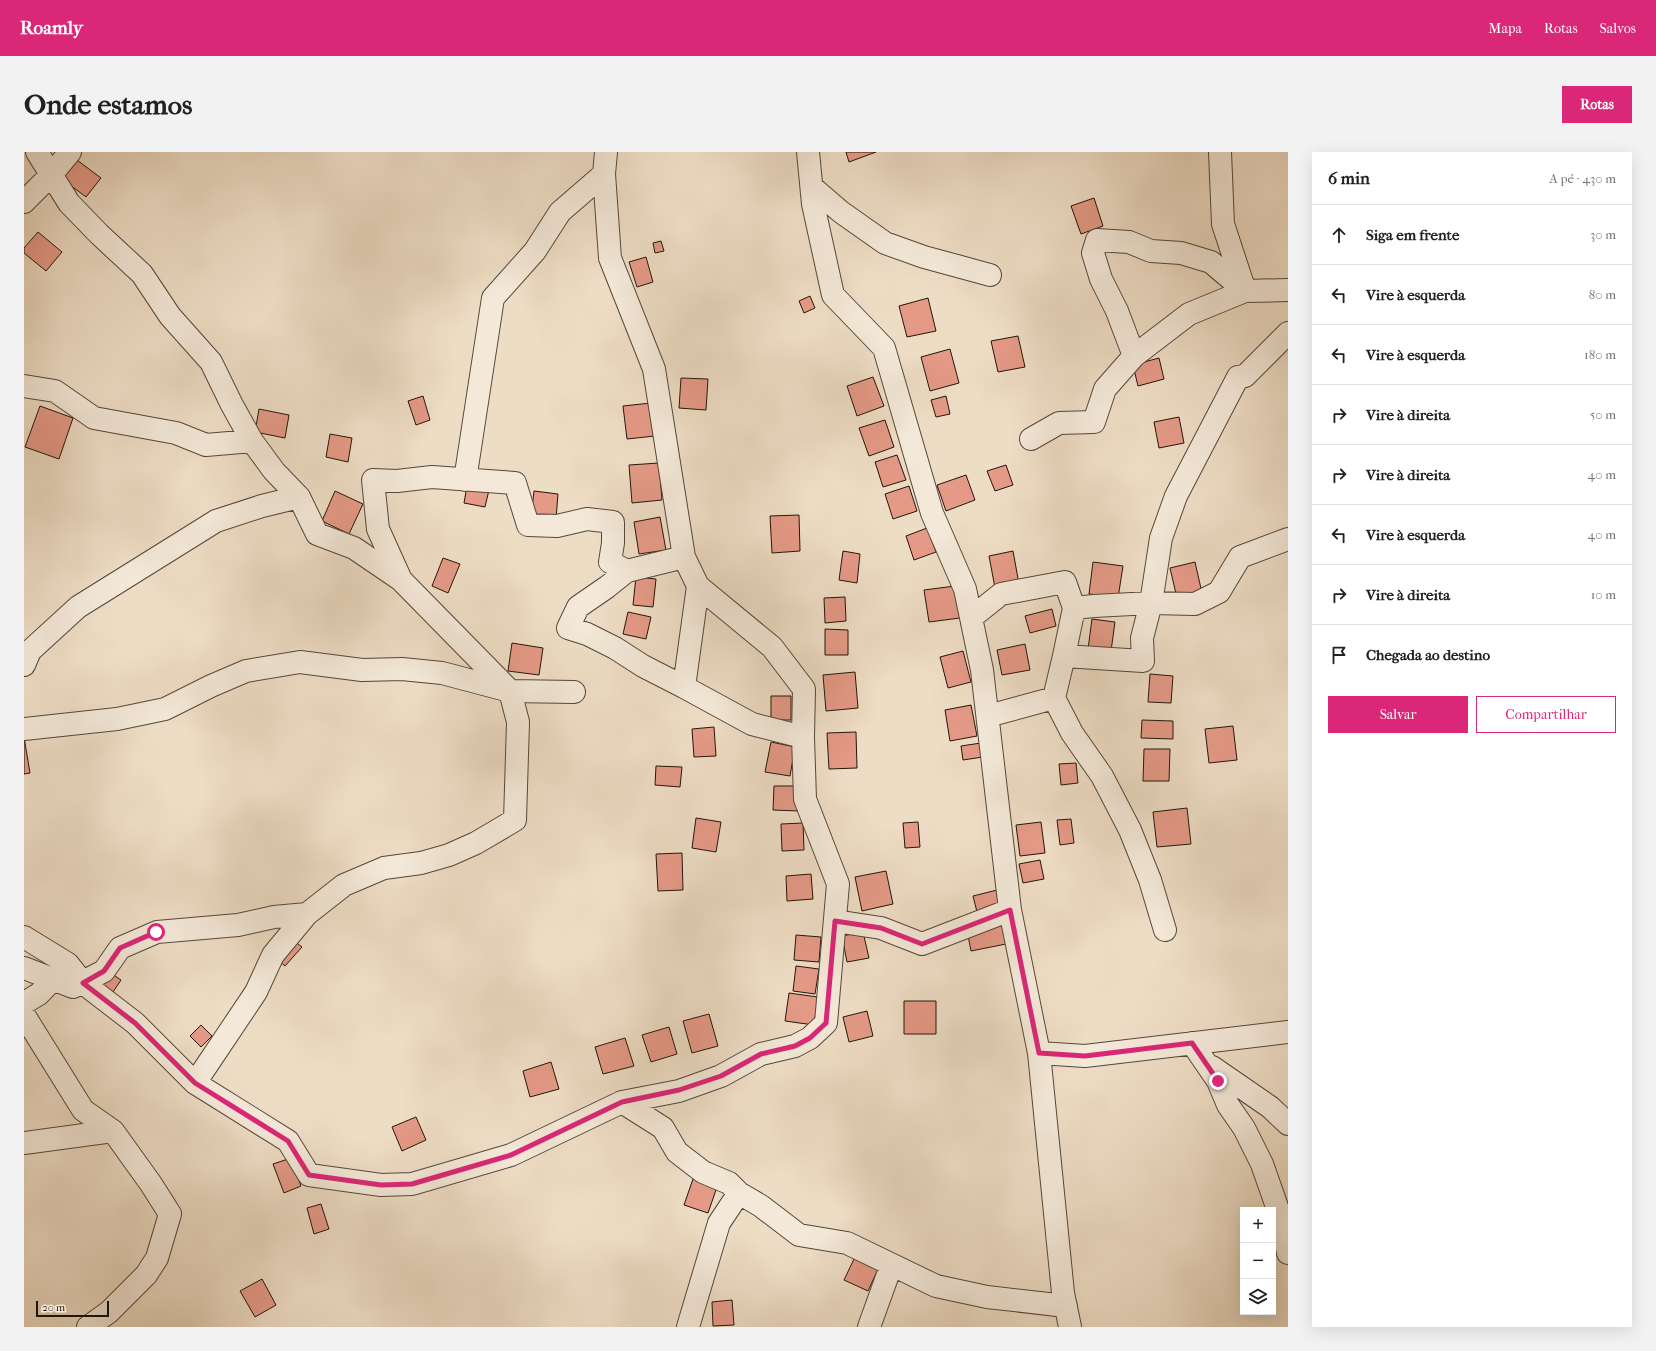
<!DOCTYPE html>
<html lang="pt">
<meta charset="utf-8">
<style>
body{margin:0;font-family:"IM FELL French Canon",serif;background:#f2f2f2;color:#202124}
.controls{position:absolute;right:12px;bottom:12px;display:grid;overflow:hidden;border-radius:0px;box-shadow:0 4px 16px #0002}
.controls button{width:36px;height:36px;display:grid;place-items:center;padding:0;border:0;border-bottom:1px solid #e0e0e0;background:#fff;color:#202124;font:20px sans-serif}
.scale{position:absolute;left:12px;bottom:10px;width:73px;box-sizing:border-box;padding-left:4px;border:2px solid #22150b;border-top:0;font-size:11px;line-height:14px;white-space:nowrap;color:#22150b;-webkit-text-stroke:3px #f4e9d9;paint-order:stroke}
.stop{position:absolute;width:12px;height:12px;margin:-9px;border:3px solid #db2777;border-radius:50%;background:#fff}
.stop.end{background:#db2777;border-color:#fff;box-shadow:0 1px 4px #0008}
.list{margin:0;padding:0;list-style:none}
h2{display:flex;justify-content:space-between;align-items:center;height:52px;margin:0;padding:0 16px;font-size:17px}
h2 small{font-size:13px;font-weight:400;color:#757577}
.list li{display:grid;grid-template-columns:26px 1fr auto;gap:12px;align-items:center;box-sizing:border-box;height:60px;padding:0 16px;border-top:1px solid #e0e0e0}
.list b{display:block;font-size:15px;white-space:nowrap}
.list em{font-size:13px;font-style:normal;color:#757577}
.actions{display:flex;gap:8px;padding:12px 16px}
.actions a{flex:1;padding:9px 0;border:1px solid #db2777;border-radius:0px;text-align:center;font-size:14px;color:#db2777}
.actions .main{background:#db2777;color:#fff}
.icon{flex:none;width:22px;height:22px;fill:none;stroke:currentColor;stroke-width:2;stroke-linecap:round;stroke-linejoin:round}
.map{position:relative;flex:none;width:1264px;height:1175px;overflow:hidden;border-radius:0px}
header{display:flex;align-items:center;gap:24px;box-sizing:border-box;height:56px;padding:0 20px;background:#db2777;color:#fff}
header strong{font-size:19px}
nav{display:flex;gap:22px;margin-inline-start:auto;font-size:14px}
.intro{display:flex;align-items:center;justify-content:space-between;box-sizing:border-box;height:96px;padding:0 24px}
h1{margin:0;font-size:28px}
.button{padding:10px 18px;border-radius:0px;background:#db2777;color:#fff;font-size:14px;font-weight:700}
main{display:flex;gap:24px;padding:0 24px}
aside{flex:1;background:#fff;border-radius:0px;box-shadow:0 4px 16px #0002}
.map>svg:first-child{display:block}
.building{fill:#e59a87;stroke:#22150b}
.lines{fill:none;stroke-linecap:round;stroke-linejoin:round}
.minor-casing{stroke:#55473a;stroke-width:24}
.minor{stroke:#f4e9d9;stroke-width:22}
.route{stroke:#db2777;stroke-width:5}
</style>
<header>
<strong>Roamly</strong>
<nav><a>Mapa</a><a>Rotas</a><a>Salvos</a></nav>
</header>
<div class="intro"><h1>Onde estamos</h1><a class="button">Rotas</a></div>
<main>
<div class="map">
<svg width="1264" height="1175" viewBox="0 0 1264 1175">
<rect width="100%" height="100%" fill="#eeddc5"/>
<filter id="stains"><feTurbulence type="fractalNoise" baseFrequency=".005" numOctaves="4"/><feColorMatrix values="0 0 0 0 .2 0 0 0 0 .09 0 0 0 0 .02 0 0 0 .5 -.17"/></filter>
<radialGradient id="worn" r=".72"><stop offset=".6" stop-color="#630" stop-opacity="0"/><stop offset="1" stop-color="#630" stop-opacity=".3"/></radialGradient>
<path class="building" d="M 822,0 L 852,0 L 825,10 Z
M 53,8 L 77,26 L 62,45 L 38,27 Z
M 1070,46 L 1079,74 L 1057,82 L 1047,54 Z
M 14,80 L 38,100 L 22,119 L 0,101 L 0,96 Z
M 637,89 L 640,99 L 631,101 L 629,91 Z
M 622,105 L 629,130 L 613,135 L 605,110 Z
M 786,144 L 791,156 L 780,161 L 775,149 Z
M 904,146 L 912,179 L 883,185 L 875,154 Z
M 994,184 L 1001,215 L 974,220 L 967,189 Z
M 926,197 L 935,231 L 906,239 L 897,205 Z
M 1135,206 L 1140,227 L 1114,234 L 1109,213 Z
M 849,225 L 860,254 L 833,264 L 823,234 Z
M 657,226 L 684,227 L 682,258 L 655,256 Z
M 399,244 L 406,268 L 392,273 L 384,249 Z
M 922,244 L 926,262 L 912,265 L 907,248 Z
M 627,251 L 631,284 L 603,287 L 599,254 Z
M 16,254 L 49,266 L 35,307 L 1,295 Z
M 235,257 L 265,263 L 261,286 L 231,280 Z
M 1155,265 L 1160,291 L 1135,296 L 1130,270 Z
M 861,268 L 870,295 L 845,304 L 835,276 Z
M 306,282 L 328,286 L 324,310 L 302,305 Z
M 873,303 L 882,328 L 859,335 L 851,310 Z
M 635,311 L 638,348 L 608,351 L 605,313 Z
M 982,313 L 989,333 L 971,339 L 963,319 Z
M 942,323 L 951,348 L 922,359 L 913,333 Z
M 443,334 L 465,338 L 461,355 L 440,351 Z
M 885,334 L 893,359 L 869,367 L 861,342 Z
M 311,339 L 339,352 L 325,382 L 298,369 Z
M 510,339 L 534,342 L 532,367 L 507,364 Z
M 775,363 L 776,399 L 748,401 L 746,364 Z
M 636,365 L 642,398 L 615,402 L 610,370 Z
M 903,376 L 912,400 L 890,408 L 882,384 Z
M 819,399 L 836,402 L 833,431 L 815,428 Z
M 989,399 L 995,432 L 971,436 L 965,404 Z
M 419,406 L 436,412 L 424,441 L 408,434 Z
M 1069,410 L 1099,414 L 1094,446 L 1065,442 Z
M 1171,410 L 1178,441 L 1153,446 L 1146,416 Z
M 612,425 L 632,427 L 629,455 L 609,453 Z
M 931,434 L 936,466 L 905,470 L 900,438 Z
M 821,445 L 822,469 L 801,471 L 800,446 Z
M 1028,457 L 1032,474 L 1006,481 L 1001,464 Z
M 604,460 L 627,465 L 622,487 L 599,482 Z
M 1068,467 L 1091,470 L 1087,499 L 1064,497 Z
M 801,477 L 824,478 L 824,503 L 801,503 Z
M 488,491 L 519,496 L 515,523 L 484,519 Z
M 1001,492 L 1006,518 L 978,523 L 973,498 Z
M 939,499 L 947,530 L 924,536 L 916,505 Z
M 831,520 L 834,556 L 802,559 L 799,523 Z
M 1126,522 L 1149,524 L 1147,551 L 1124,550 Z
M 747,544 L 767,544 L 767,568 L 747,568 Z
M 947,553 L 953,584 L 926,589 L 921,558 Z
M 1118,568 L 1149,569 L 1149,587 L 1117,586 Z
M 1209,574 L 1213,608 L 1185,611 L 1181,577 Z
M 690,575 L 692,604 L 670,605 L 668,577 Z
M 832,580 L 833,616 L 805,617 L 803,581 Z
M 0,585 L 6,621 L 0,622 Z
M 747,590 L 771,595 L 766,624 L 741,620 Z
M 957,591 L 959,605 L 939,608 L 937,594 Z
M 1120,597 L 1146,597 L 1145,629 L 1119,629 Z
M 1052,611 L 1054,631 L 1037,633 L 1035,612 Z
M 632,614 L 658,615 L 656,635 L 631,633 Z
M 750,634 L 776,634 L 775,659 L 749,658 Z
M 1163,656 L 1167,692 L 1133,695 L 1129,660 Z
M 672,666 L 697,670 L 692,700 L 668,696 Z
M 1047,667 L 1050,691 L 1036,693 L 1033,668 Z
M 894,670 L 896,695 L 881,696 L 879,671 Z
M 1017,670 L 1021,701 L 996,704 L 992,673 Z
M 779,671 L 780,698 L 758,699 L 757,672 Z
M 658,701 L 659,738 L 634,739 L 632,702 Z
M 1016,708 L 1020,727 L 999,731 L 995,712 Z
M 862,719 L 869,752 L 838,759 L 831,725 Z
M 787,722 L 789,747 L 763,749 L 762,724 Z
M 973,738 L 979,758 L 954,764 L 949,744 Z
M 983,770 L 987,791 L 947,799 L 943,778 Z
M 839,780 L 845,806 L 823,810 L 818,784 Z
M 772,783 L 797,785 L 795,810 L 770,808 Z
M 269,788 L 278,795 L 261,814 L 253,807 Z
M 772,814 L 795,817 L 791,842 L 769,839 Z
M 84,819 L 97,828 L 89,840 L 76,831 Z
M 765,841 L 794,845 L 790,873 L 761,869 Z
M 880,849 L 912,849 L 912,882 L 880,882 Z
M 843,859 L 849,884 L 825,890 L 819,865 Z
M 685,862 L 694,894 L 668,901 L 659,869 Z
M 177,873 L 188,884 L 177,895 L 166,884 Z
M 645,875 L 653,902 L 627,910 L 618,883 Z
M 601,886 L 610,914 L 579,922 L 571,895 Z
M 527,910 L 535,937 L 506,945 L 499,919 Z
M 392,965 L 402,988 L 378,999 L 368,975 Z
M 267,1006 L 277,1034 L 260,1041 L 249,1012 Z
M 669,1027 L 693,1035 L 684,1061 L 660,1053 Z
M 297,1052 L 305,1077 L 290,1082 L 283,1056 Z
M 831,1105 L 855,1115 L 844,1139 L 820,1128 Z
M 238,1127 L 252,1153 L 231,1165 L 216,1139 Z
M 708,1148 L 710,1173 L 689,1174 L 688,1150 Z"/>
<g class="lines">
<defs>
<path id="minor" d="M 13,0 L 45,51 L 75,82 L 118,122 L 146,164 L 187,210 L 208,253 L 228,289 L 250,319 L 275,345 L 293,382 L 330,396 L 377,428
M 784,0 L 789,52 L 809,143 L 860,196 L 908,361 L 941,437 L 958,518 L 986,758 L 1015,901 L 1039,1141 L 1046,1175
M 1196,0 L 1199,72 L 1221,139 L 1264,138
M 788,35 L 817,60 L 861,91 L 900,105 L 966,123
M 0,50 L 27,23 L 46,0
M 1073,88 L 1105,90 L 1127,99 L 1157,101 L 1187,110 L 1221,139 L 1165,162 L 1110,204 L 1093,159 L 1077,127 L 1069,101 Z
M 1264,181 L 1221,224 L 1214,225 L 1152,344 L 1137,386 L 1127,451 L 1171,452 L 1195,440 L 1216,405 L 1264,387
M 0,234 L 31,239 L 70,266 L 152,281 L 182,293 L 228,289
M 1007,287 L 1035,271 L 1070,270 L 1081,237 L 1110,204
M 441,328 L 469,146 L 511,99 L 536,60 L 580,22
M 603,419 L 583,435 L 554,455 L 544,476 L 563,482 L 591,496 L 619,514 L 660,535 L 674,434
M 947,466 L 977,442 L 1041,430 L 1050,456 L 1040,504
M 0,513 L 6,499 L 54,455 L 192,369 L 238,354 L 275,345
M 660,535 L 728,572 L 779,585
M 550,540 L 486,539 L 377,428 L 354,377 L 349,328 L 373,329 L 408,325 L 491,331 L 504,373 L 533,374 L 563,367 L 589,370 L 589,391 L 586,410 L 603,419 L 660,405
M 1030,546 L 1040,504 L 1119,509 L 1118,486 L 1127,451 L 1070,454 L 1050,456
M 964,564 L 1030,546 L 1048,581 L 1078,624 L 1106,678 L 1126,728 L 1141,778
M 0,577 L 93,567 L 141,557 L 187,534 L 222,519 L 276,510 L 338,518 L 378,517 L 418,521 L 486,539 L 494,570 L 491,668 L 452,691 L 425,703 L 397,711 L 360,716 L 320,733 L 283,762 L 250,765 L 214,773 L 133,780 L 96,796 L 80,819 L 49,835 L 0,816
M 811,769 L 857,776 L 898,792 L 986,758
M 0,785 L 44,812 L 59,831 L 111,871 L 171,931 L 264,989 L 285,1023 L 357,1033 L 388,1032 L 487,1003 L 598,950 L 655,939 L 697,924 L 737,902 L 771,894 L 786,886 L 802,871 L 814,732 L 781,647 L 779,585 L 780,537 L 748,495 L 674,434 L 660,405 L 630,217 L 586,106 L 580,22 L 582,0
M 0,851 L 15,842 L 38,818
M 0,863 L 59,958 L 89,979 L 127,1032 L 146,1062 L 133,1106 L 122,1123 L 85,1160 L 64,1175
M 1168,891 L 1194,929 L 1204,953 L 1220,976 L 1238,1012 L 1258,1069 L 1264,1101
M 1015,901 L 1061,904 L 1264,880
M 1188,915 L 1246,955 L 1264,972
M 171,931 L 232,840 L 249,803 L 283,762
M 598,950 L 639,976 L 653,1000 L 679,1020 L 705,1031 L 715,1041 L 737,1054 L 775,1083 L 823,1091 L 912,1134 L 963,1145 L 1042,1154
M 0,991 L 89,979
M 664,1175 L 695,1071 L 715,1041
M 845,1175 L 867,1114"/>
</defs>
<use href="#minor" class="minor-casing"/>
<use href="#minor" class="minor"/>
</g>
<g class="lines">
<path class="route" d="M 132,780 L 96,796 L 80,819 L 59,831 L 111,871 L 171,931 L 264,989 L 285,1023 L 357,1033 L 388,1032 L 487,1003 L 598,950 L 655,938 L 697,924 L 737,902 L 771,894 L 786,886 L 802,871 L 811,769 L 857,776 L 898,792 L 986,758 L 1015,901 L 1061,904 L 1168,891 L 1194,929"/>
</g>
<rect width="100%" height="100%" filter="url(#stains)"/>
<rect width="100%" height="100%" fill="url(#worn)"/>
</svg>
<div class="controls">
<button>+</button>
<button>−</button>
<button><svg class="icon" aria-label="layers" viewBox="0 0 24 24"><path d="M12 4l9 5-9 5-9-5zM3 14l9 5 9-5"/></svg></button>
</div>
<div class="scale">20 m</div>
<div class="stop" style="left:132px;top:780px"></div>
<div class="stop end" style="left:1194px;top:929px"></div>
</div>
<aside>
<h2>6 min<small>A pé · 430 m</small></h2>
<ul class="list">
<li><svg class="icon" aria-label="ahead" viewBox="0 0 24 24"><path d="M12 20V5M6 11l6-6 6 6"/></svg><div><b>Siga em frente</b></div><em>30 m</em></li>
<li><svg class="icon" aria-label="left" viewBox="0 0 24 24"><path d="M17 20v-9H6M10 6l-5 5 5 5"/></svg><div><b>Vire à esquerda</b></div><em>80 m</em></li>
<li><svg class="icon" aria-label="left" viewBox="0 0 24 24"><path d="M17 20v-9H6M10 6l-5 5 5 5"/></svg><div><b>Vire à esquerda</b></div><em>180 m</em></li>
<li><svg class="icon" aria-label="right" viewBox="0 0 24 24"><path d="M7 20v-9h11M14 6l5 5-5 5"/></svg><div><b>Vire à direita</b></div><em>50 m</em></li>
<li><svg class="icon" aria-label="right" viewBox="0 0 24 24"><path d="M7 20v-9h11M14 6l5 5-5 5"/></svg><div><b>Vire à direita</b></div><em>40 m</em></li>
<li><svg class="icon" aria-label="left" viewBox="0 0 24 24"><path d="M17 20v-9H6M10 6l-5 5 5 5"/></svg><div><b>Vire à esquerda</b></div><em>40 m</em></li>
<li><svg class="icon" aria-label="right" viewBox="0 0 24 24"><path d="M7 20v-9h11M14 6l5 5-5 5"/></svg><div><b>Vire à direita</b></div><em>10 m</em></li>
<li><svg class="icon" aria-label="arrive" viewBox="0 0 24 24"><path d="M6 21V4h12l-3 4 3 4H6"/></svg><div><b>Chegada ao destino</b></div></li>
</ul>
<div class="actions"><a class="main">Salvar</a><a>Compartilhar</a></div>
</aside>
</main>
